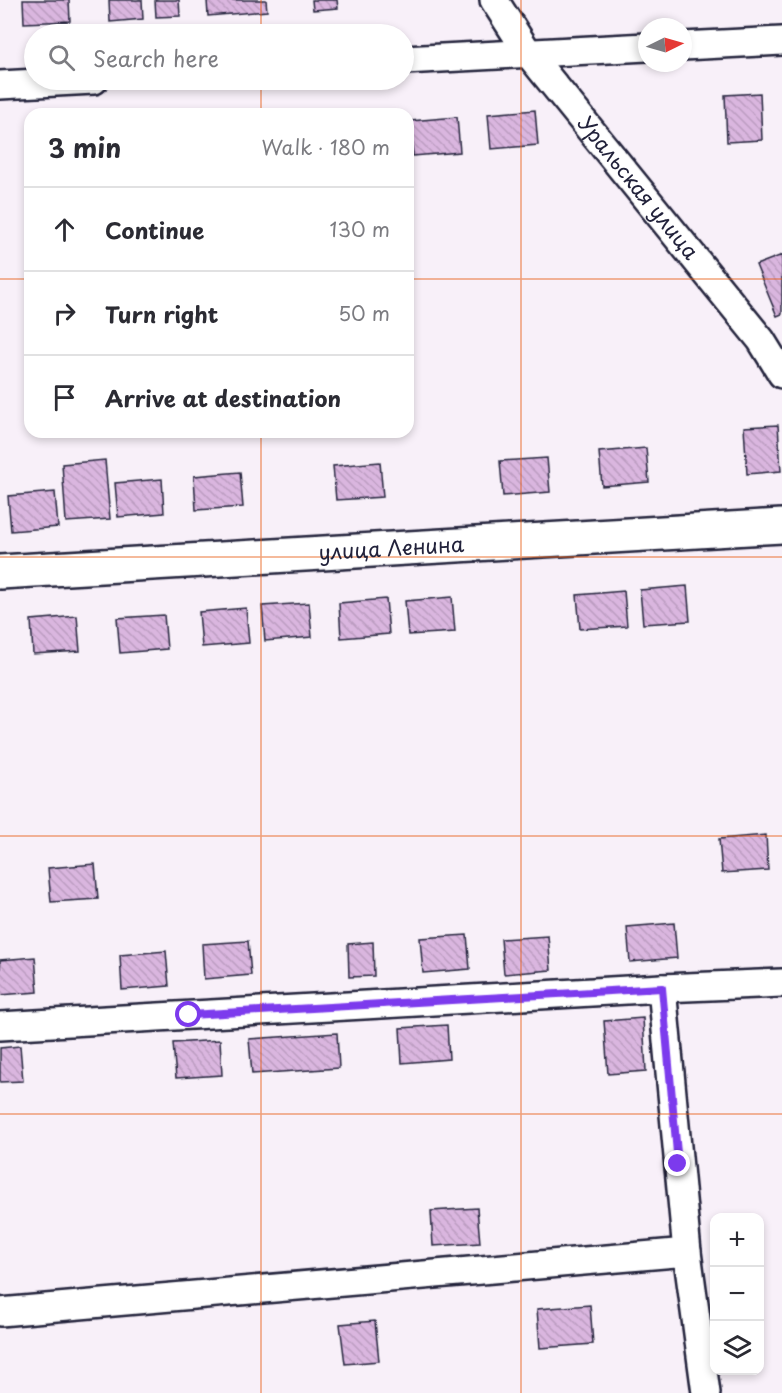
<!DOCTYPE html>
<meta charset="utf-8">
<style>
body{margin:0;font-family:"Playpen Sans",sans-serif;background:#f7f7f7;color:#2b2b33}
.controls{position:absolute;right:18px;bottom:18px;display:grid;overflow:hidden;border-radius:12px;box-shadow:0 3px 9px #0003}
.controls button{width:54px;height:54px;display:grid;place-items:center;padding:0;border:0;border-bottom:2px solid #e1e1e2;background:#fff;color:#2b2b33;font:30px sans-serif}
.compass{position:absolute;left:638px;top:18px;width:54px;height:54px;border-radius:50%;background:#fff;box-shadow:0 3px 9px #0003;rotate:85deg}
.stop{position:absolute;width:18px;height:18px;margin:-14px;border:4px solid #7c3aed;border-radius:50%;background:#fff}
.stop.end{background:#7c3aed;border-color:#fff;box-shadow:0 2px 6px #0008}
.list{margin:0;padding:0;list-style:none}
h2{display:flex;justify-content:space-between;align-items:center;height:78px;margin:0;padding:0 24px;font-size:26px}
h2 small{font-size:20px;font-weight:400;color:#7c7c81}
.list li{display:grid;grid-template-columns:39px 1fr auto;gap:18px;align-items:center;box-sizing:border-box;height:84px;padding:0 24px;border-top:2px solid #e1e1e2}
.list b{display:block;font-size:22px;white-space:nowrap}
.list em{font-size:20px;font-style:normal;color:#7c7c81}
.icon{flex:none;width:33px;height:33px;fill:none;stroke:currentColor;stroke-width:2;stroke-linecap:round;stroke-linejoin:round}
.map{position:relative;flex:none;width:782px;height:1393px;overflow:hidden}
.search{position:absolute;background:#fff;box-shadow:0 3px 9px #0003;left:24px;top:24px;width:390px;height:66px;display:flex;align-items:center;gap:15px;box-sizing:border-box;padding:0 21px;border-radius:33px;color:#7c7c81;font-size:22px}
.panel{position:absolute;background:#fff;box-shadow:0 3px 9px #0003;left:24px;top:108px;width:390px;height:330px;border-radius:18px}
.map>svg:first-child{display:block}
.building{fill:url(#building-back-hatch);stroke:#22223b;stroke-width:1.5}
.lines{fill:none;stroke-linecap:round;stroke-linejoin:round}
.minor-casing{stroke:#22223b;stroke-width:32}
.secondary-casing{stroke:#22223b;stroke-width:38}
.minor{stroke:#fff;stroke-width:27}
.secondary{stroke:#fff;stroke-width:33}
.route{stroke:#7c3aed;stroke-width:8}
.grid{fill:none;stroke:#e8590c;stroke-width:1.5;stroke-opacity:0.55}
.labels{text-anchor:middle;stroke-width:5;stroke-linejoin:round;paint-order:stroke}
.street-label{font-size:21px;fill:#22223b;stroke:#fff}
</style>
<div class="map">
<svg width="782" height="1393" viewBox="0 0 782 1393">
<defs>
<pattern id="building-back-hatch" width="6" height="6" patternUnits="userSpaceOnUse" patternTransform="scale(1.5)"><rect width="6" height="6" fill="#dab6df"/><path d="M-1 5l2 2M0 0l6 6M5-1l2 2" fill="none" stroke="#bb9cc0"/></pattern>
</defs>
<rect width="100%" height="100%" fill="#f8f0f9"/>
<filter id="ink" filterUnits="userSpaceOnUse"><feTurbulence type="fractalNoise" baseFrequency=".0167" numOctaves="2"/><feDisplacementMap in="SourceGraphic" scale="12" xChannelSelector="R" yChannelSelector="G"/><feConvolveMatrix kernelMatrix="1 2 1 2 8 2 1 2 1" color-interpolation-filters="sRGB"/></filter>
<g filter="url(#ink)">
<path class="building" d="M 23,0 L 69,0 L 70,21 L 24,23 Z
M 109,0 L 142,0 L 143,19 L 110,22 Z
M 155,0 L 179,0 L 180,16 L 156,17 Z
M 207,0 L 266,0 L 267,11 L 208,16 Z
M 312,0 L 337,0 L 338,8 L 313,10 Z
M 760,93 L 762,140 L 727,142 L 725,95 Z
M 535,110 L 538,145 L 491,149 L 488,114 Z
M 457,117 L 460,152 L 413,156 L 410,121 Z
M 782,255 L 782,314 L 777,316 L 756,265 Z
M 778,425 L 781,471 L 747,474 L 744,427 Z
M 646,448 L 649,482 L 602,486 L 599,452 Z
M 547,458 L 550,492 L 503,496 L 500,461 Z
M 105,460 L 110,519 L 66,522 L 62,464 Z
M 380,462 L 383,497 L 336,500 L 333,466 Z
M 240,472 L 243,507 L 196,510 L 194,476 Z
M 162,479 L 164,513 L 118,517 L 115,483 Z
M 55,492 L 58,527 L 11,531 L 8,496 Z
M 687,586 L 690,621 L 643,624 L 640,590 Z
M 624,591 L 627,626 L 580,629 L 577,595 Z
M 452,597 L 455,632 L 408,635 L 405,601 Z
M 386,599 L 389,634 L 341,638 L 339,603 Z
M 309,603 L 312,637 L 265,641 L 262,606 Z
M 246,608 L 249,643 L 202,647 L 199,612 Z
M 164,615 L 167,649 L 120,653 L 117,618 Z
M 77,616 L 80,651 L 33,654 L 31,620 Z
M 766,835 L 768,870 L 722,873 L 719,839 Z
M 95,864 L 98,899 L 51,902 L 48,868 Z
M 674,923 L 677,958 L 630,962 L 627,927 Z
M 467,935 L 470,969 L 423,973 L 420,938 Z
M 548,936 L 551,970 L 504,974 L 501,939 Z
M 248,941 L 251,975 L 204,979 L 202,944 Z
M 373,942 L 374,976 L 349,977 L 348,944 Z
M 166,951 L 169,986 L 122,990 L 120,955 Z
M 35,957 L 38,992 L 0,995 L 0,960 Z
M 643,1018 L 646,1071 L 608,1074 L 604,1021 Z
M 447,1025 L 449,1059 L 402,1063 L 400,1028 Z
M 337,1033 L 339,1068 L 252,1074 L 249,1039 Z
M 220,1040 L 222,1075 L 176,1078 L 173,1043 Z
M 20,1046 L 23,1081 L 0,1082 L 0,1048 Z
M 477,1208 L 480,1243 L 433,1246 L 431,1211 Z
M 590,1305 L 593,1344 L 540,1348 L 537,1309 Z
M 375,1321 L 379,1361 L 345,1364 L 340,1324 Z"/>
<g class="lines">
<defs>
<g id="minor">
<path id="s1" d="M 494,0 L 528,53 L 761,340 L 782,374"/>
<path d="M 683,46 L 782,41"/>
<path d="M 404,60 L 647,47"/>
<path d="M 0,85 L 94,80"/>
<path d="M 0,1026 L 662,988 L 782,983"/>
<path d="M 687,1252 L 706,1393"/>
<path d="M 0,1312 L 687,1252 L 662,988"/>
</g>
<g id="secondary">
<path id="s2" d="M 0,572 L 782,526"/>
</g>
</defs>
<use href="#minor" class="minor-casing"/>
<use href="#secondary" class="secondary-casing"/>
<use href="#minor" class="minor"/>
<use href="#secondary" class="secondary"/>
</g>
</g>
<g class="lines" filter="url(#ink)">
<path class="route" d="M 189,1015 L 662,988 L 678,1164"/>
</g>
<path class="grid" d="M 261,0 L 261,34M 521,0 L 521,1393M 261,80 L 261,114M 0,279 L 30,279M 408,279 L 782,279M 261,432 L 261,1393M 0,557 L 782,557M 0,836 L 782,836M 0,1114 L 782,1114"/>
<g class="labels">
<g class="street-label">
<text dy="7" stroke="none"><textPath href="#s1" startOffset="237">Уральская улица</textPath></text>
<text dy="7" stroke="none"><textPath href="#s2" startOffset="392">улица Ленина</textPath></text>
</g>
</g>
</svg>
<div class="controls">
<button>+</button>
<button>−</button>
<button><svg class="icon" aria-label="layers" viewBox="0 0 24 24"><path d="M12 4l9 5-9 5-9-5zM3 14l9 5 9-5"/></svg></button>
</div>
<svg class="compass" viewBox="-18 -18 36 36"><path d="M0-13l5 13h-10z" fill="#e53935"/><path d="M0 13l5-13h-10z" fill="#7c7c81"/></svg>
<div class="stop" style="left:189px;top:1015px"></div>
<div class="stop end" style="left:678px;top:1164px"></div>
<div class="search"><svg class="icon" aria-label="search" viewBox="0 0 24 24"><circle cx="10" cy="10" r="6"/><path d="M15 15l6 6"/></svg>Search here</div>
<section class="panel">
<h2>3 min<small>Walk · 180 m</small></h2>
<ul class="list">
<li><svg class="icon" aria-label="ahead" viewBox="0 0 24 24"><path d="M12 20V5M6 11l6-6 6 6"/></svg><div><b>Continue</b></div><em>130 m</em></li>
<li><svg class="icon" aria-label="right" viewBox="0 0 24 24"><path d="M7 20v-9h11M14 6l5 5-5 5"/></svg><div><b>Turn right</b></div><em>50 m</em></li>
<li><svg class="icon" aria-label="arrive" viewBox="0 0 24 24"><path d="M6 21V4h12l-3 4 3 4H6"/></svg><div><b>Arrive at destination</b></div></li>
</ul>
</section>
</div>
